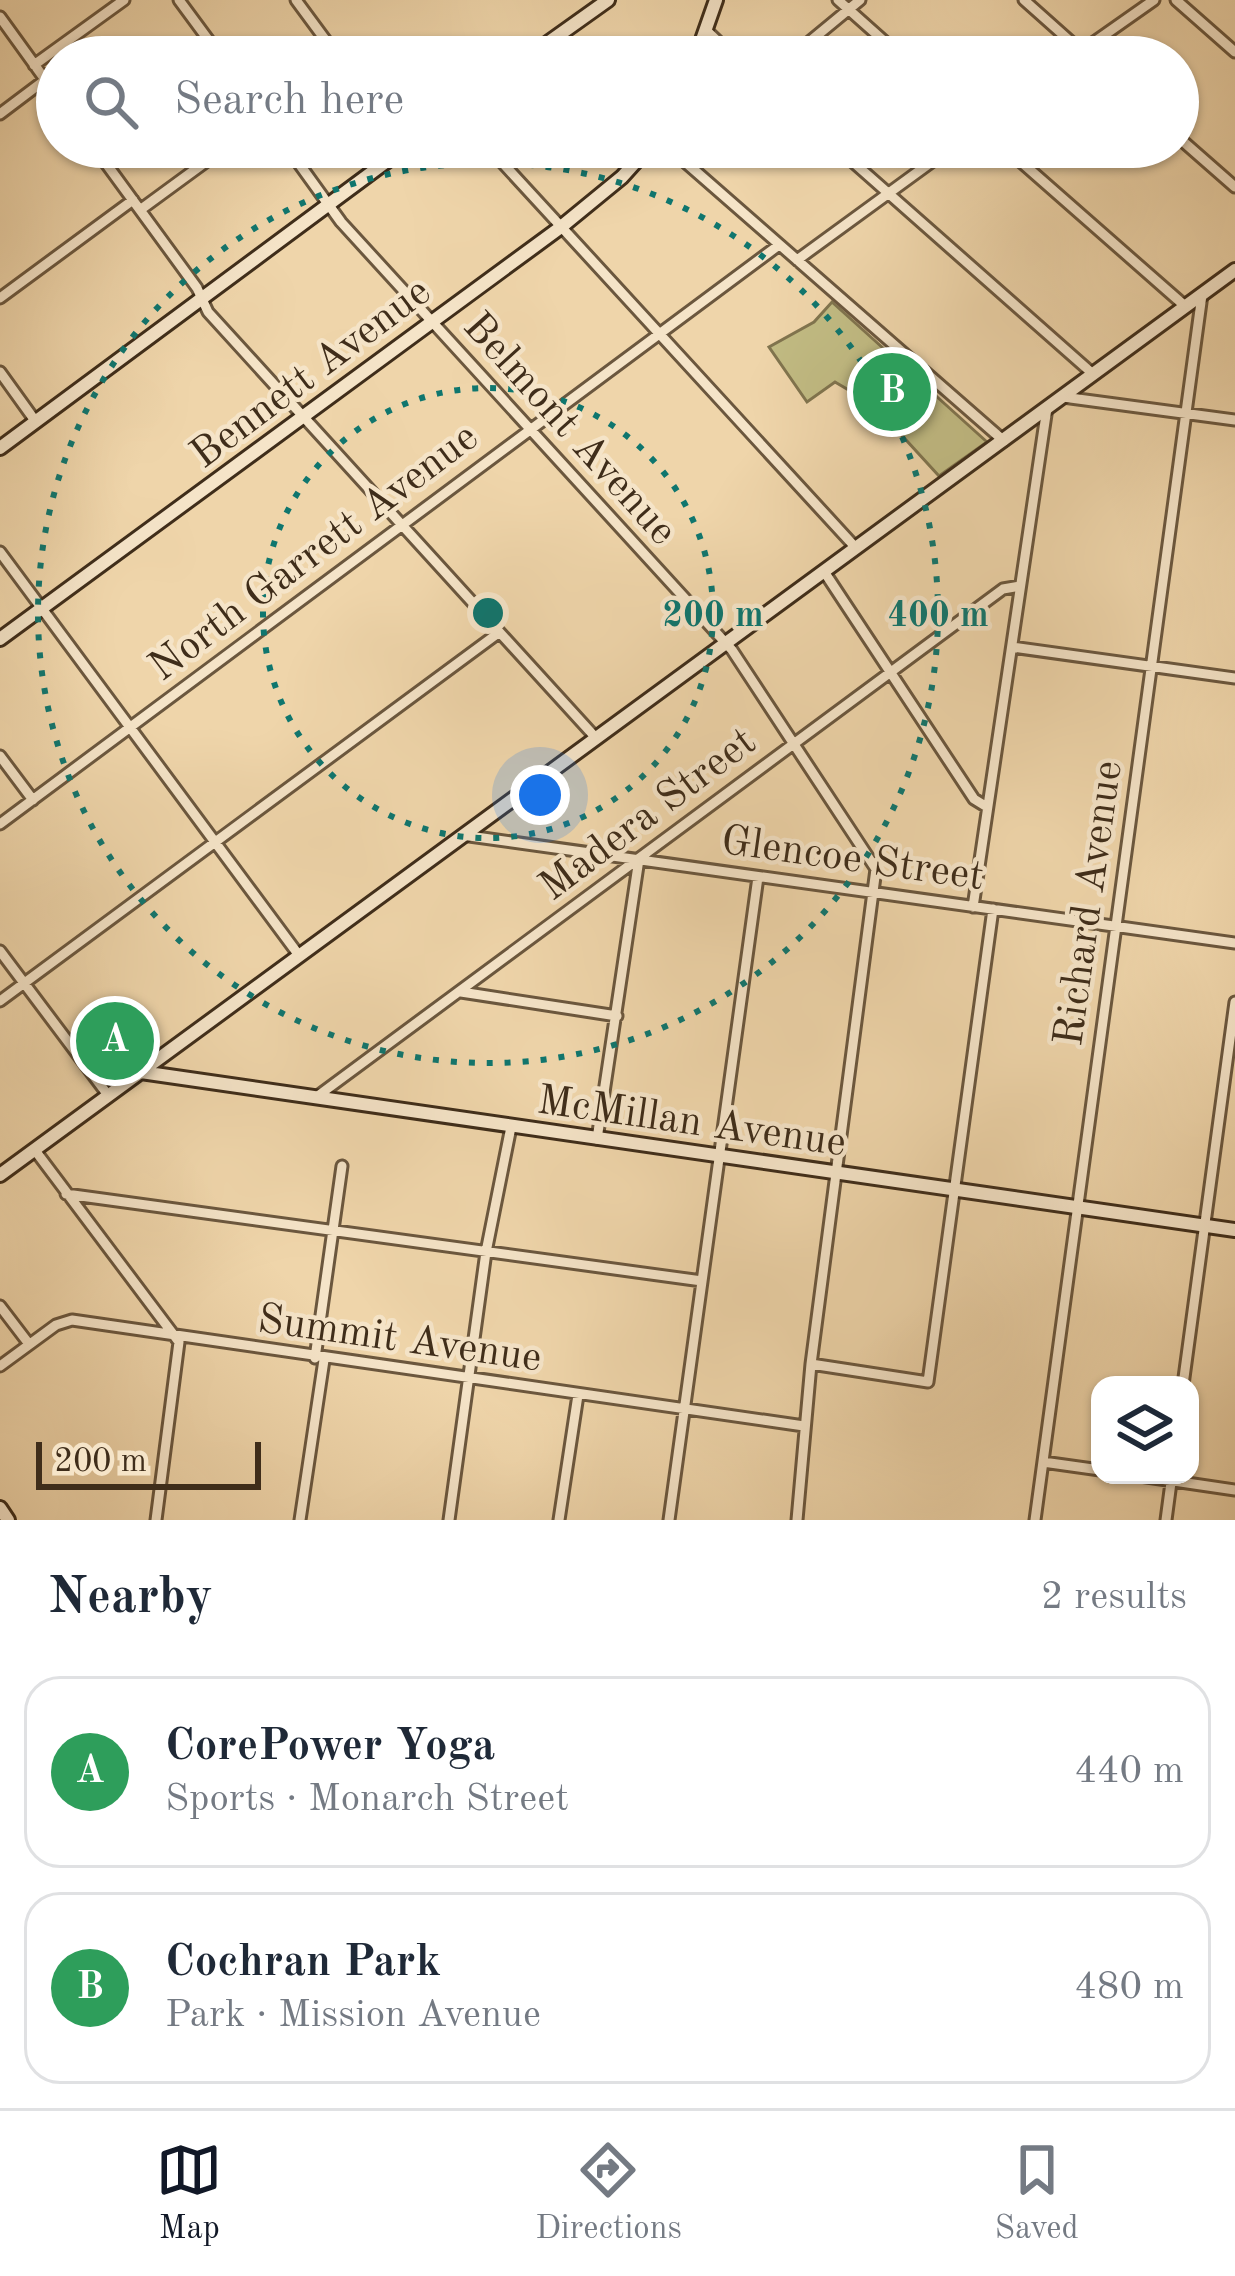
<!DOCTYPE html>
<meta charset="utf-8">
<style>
body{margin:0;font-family:"Old Standard TT",serif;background:#f2f2f3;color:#1f2937}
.controls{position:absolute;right:36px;bottom:36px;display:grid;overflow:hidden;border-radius:24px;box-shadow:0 3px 9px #0004}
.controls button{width:108px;height:108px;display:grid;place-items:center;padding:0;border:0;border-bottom:3px solid #e0e1e3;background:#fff;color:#1f2937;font:60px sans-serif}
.scale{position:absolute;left:36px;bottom:30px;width:225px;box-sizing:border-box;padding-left:12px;border:6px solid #3f2d1a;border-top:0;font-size:33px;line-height:42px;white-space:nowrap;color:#3f2d1a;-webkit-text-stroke:9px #f5e4c8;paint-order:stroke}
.you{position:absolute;left:540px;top:795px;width:42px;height:42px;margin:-30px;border:9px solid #fff;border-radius:50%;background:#1a73e8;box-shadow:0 0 0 18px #1a73e833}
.badge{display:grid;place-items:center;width:78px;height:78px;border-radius:50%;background:#111827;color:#fff;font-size:39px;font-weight:700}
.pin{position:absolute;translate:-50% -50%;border:6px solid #fff;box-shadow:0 3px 12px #0006}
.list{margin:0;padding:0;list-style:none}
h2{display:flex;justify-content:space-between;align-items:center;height:156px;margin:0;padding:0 48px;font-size:51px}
h2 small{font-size:39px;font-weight:400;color:#747a83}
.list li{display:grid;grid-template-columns:78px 1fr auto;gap:36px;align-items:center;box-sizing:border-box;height:192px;margin:0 24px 24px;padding:0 24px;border:3px solid #e0e1e3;border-radius:36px}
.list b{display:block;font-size:45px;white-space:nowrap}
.list p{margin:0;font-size:39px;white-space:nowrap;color:#747a83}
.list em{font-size:39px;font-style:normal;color:#747a83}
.icon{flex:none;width:66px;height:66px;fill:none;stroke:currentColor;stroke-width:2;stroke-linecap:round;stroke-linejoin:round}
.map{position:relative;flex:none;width:1235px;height:1520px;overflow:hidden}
.search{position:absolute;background:#fff;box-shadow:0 3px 9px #0004;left:36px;right:36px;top:36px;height:132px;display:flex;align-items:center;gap:30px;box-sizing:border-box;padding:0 42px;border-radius:66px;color:#747a83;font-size:45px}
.sheet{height:588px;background:#fff}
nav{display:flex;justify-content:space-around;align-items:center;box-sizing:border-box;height:168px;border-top:3px solid #e0e1e3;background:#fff;font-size:33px;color:#747a83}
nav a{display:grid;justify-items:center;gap:6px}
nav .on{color:#111827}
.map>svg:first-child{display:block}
.green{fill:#c1bb83;stroke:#80744e;stroke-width:3}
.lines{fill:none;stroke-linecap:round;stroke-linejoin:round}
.street-casing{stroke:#6b573e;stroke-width:15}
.secondary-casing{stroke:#3f2d1a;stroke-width:18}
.street{stroke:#f5e4c8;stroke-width:9}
.secondary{stroke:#f5e4c8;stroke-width:12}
.ring{fill:none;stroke:#0f766e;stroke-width:6;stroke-dasharray:6 12}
.labels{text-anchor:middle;stroke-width:9;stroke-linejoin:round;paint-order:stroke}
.street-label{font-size:42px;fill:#3f2d1a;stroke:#f5e4c8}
.centre{fill:#0f766e;stroke:#f5e4c8;stroke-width:6}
.ring-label{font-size:36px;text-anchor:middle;font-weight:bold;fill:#0f766e;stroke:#f5e4c8;stroke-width:9;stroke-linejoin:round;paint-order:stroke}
</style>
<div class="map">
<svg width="1235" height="1520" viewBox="0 0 1235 1520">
<rect width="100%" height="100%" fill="#efd5aa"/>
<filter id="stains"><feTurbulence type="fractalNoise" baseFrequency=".00167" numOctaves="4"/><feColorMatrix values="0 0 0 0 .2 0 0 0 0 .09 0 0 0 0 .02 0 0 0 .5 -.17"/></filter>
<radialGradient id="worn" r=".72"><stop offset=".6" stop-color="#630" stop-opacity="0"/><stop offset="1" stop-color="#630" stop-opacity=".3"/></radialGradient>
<path class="green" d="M 832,302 L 987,442 L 939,476 L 874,405 L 835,382 L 807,402 L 769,347 L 814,322 Z"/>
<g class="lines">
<defs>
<path id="street" d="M 179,0 L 221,57
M 296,0 L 338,57
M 838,0 L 902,57
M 1024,0 L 1088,57
M 1176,0 L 1235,52
M 0,17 L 57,96
M 706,30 L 734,57
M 551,40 L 569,57
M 791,57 L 860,0
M 1073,57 L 1154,0
M 34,65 L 124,0
M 0,114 L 45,80
M 1178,137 L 1235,187
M 94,147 L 197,288 L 208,312 L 596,738
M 287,147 L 341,222 L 732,650 L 876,869 L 811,1364 L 797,1520
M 488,147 L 856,548
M 668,147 L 1004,441
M 836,147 L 1093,374
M 1004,147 L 1185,306
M 140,210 L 226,147
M 797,260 L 952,147
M 0,298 L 133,200
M 0,372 L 36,422
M 1063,397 L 1235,420
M 0,552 L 298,954
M 825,573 L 974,799 L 987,807
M 1012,647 L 1235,678
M 0,756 L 33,800
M 0,824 L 779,245
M 462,835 L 1235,943
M 973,907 L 1047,408
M 0,951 L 108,1095
M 461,992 L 617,1016
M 0,1001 L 497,634
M 315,1098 L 1003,589 L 1020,586
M 597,1139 L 639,859
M 34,1149 L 179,1342 L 156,1520
M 66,1194 L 702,1281
M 0,1306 L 29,1344
M 315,1358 L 342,1166
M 811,1364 L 928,1382 L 993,909
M 0,1366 L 56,1325 L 72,1320 L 804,1426
M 1183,1385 L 1235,1002
M 1043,1462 L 1100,1470
M 1133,1475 L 1235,1490
M 300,1520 L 324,1360
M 449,1520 L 486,1252 L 511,1127
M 559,1520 L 578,1395
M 669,1520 L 758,877
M 1035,1520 L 1202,295
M 1166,1520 L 1172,1475"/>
<path id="secondary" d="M 528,57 L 608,0
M 696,57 L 716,0
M 0,448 L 406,147
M 0,639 L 561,227 L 622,177 L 649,147
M 141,1072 L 1235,1230
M 0,1175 L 1235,270
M 0,1508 L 8,1520"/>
</defs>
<use href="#street" class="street-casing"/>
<use href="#secondary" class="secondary-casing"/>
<use href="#street" class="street"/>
<use href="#secondary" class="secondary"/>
</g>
<g class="ring">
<circle cx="488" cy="613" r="225"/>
<circle cx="488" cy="613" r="450"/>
</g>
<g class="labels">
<g class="street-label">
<text transform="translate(309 371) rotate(-37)" y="15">Bennett Avenue</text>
<text transform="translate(572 427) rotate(48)" y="15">Belmont Avenue</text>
<text transform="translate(312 550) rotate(-37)" y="15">North Garrett Avenue</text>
<text transform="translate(646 812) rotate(-37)" y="15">Madera Street</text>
<text transform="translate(853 856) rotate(8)" y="15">Glencoe Street</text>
<text transform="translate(1086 903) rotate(-82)" y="15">Richard Avenue</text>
<text transform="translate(692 1119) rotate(8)" y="15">McMillan Avenue</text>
<text transform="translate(400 1336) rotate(8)" y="15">Summit Avenue</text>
</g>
</g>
<circle cx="488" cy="613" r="18" class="centre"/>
<g class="ring-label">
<text x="713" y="626">200 m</text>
<text x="938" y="626">400 m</text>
</g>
<rect width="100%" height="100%" filter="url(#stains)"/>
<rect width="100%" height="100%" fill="url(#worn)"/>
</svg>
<div class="controls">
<button><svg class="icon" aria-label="layers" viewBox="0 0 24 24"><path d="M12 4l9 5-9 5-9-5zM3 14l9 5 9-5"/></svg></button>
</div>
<div class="scale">200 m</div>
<div class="you"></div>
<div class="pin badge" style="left:115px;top:1041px;background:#2e9e5b">A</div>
<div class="pin badge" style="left:892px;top:392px;background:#2e9e5b">B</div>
<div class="search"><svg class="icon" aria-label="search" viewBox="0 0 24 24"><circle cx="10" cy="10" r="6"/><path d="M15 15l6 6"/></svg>Search here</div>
</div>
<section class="sheet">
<h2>Nearby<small>2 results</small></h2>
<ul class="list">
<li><span class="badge" style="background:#2e9e5b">A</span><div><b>CorePower Yoga</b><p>Sports · Monarch Street</p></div><em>440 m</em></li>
<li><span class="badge" style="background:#2e9e5b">B</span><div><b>Cochran Park</b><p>Park · Mission Avenue</p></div><em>480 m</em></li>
</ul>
</section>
<nav>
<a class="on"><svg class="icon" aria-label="map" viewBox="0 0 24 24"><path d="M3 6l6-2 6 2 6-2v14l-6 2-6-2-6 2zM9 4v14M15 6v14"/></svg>Map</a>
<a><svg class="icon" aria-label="directions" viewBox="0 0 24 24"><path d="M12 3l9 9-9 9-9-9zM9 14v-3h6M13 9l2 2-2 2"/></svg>Directions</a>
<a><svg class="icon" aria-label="saved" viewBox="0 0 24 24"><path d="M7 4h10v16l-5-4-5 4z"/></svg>Saved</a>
</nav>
